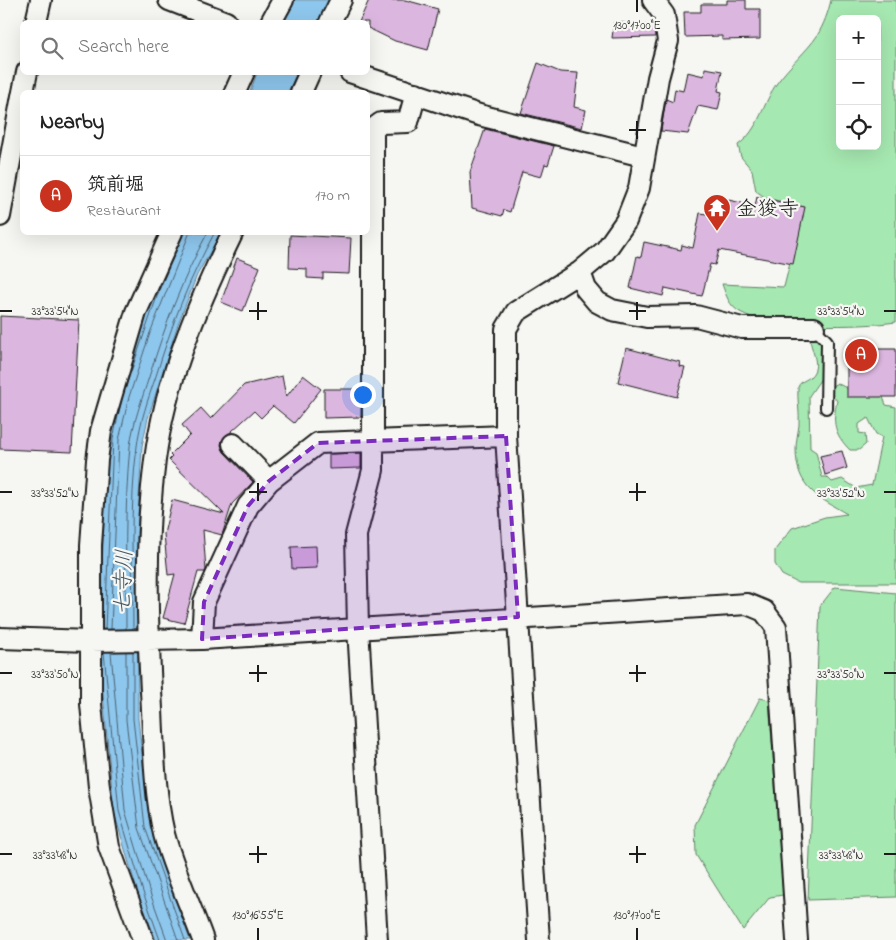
<!DOCTYPE html>
<meta charset="utf-8">
<style>
body{margin:0;font-family:"Indie Flower","Klee One",sans-serif;background:#f6f6f6;color:#222}
.controls{position:absolute;right:15px;top:15px;display:grid;overflow:hidden;border-radius:8px;box-shadow:0 5px 20px #0002}
.controls button{width:45px;height:45px;display:grid;place-items:center;padding:0;border:0;border-bottom:1px solid #e0e0e0;background:#fff;color:#222;font:25px sans-serif}
.you{position:absolute;left:362px;top:394px;width:18px;height:18px;margin:-12px;border:4px solid #fff;border-radius:50%;background:#1a73e8;box-shadow:0 0 0 8px #1a73e833}
.badge{display:grid;place-items:center;width:32px;height:32px;border-radius:50%;background:#c8321e;color:#fff;font-size:16px;font-weight:700}
.pin{position:absolute;translate:-50% -50%;border:2px solid #fff;box-shadow:0 1px 5px #0006}
.list{margin:0;padding:0;list-style:none}
h2{display:flex;justify-content:space-between;align-items:center;height:65px;margin:0;padding:0 20px;font-size:21px}
h2 small{font-size:16px;font-weight:400;color:#767676}
.list li{display:grid;grid-template-columns:32px 1fr auto;gap:15px;align-items:center;box-sizing:border-box;height:80px;padding:0 20px;border-top:1px solid #e0e0e0}
.list b{display:block;font-size:19px;white-space:nowrap}
.list p{margin:0;font-size:16px;white-space:nowrap;color:#767676}
.list em{font-size:16px;font-style:normal;color:#767676}
.icon{flex:none;width:28px;height:28px;fill:none;stroke:currentColor;stroke-width:2;stroke-linecap:round;stroke-linejoin:round}
.map{position:relative;flex:none;width:896px;height:940px;overflow:hidden}
.search{position:absolute;background:#fff;box-shadow:0 5px 20px #0002;left:20px;top:20px;width:350px;height:55px;display:flex;align-items:center;gap:12px;box-sizing:border-box;padding:0 18px;border-radius:8px;color:#767676;font-size:19px}
.panel{position:absolute;background:#fff;box-shadow:0 5px 20px #0002;left:20px;top:90px;width:350px;height:145px;border-radius:8px}
.map>svg:first-child{display:block}
.green{fill:#a6e8b1;stroke:#618266;fill-rule:evenodd}
.water{fill:#8ec7ed;stroke:#608399}
.lines{fill:none;stroke-linecap:round;stroke-linejoin:round}
.shore{stroke:#4a6070;stroke-width:1}
.building{fill:#dbb6df;stroke:#1c1c1c}
.lane-casing{stroke:#1c1c1c;stroke-width:14}
.street-casing{stroke:#1c1c1c;stroke-width:24}
.lane{stroke:#f6f6f2;stroke-width:10}
.street{stroke:#f6f6f2;stroke-width:20}
.marked{fill:#7b2cbf;fill-opacity:0.2;stroke:#7b2cbf;stroke-width:4;stroke-dasharray:10 6;stroke-linejoin:round}
.ticks{fill:none;stroke:#1c1c1c;stroke-width:2}
.labels{text-anchor:middle;stroke-width:4.5;stroke-linejoin:round;paint-order:stroke}
.poi-label{font-size:21px;fill:#1c1c1c;stroke:#f6f6f2;text-anchor:start}
.water-label{font-size:22px;font-style:italic;fill:#445865;stroke:#f6f6f2}
.ticks-label{font-size:12px;text-anchor:middle;fill:#1c1c1c;stroke:#f6f6f2;stroke-width:4.5;stroke-linejoin:round;paint-order:stroke}
</style>
<div class="map">
<svg width="896" height="940" viewBox="0 0 896 940">
<rect width="100%" height="100%" fill="#f6f6f2"/>
<filter id="ink" filterUnits="userSpaceOnUse"><feTurbulence type="fractalNoise" baseFrequency=".02" numOctaves="2"/><feDisplacementMap in="SourceGraphic" scale="10" xChannelSelector="R" yChannelSelector="G"/><feConvolveMatrix kernelMatrix="1 2 1 2 8 2 1 2 1" color-interpolation-filters="sRGB"/></filter>
<g filter="url(#ink)">
<path class="green" d="M 831,0 L 896,0 L 896,322 C 862,327 769,329 740,312 C 729,306 726,295 722,284 L 784,287 L 804,207 L 766,198 L 756,191 L 752,170 L 741,157 L 738,145 C 759,130 763,103 777,83 C 788,67 808,50 817,36 C 824,24 828,13 831,0 ZM 840,19 L 877,19 L 877,146 L 840,146 Z
M 815,338 L 822,344 L 823,370 L 820,380 L 809,396 L 810,448 L 816,452 L 822,477 L 827,477 L 832,482 L 842,479 L 856,488 L 872,485 L 882,437 L 876,434 L 868,418 L 859,424 L 859,433 L 865,434 L 866,444 L 859,450 L 850,450 C 834,434 832,422 837,401 L 831,393 L 831,387 L 837,383 L 850,390 L 884,386 L 883,397 L 886,405 L 896,407 L 896,583 L 798,583 L 782,575 L 775,564 L 775,550 L 792,528 L 825,517 L 847,514 C 818,497 796,488 796,449 C 796,441 798,433 799,425 C 800,412 797,400 798,387 C 801,380 806,381 811,376 C 821,366 812,352 810,340 Z
M 835,587 L 896,593 L 896,897 L 808,900 L 820,606 Z
M 760,698 L 769,700 L 783,895 L 770,897 L 743,930 L 696,855 L 695,825 Z"/>
<path class="water" d="M 294,0 L 329,0 L 319,22 L 282,22 Z
M 257,73 L 257,72 L 297,73 L 288,92 L 250,92 Z
M 180,233 L 221,233 L 197,275 L 178,324 L 148,418 L 142,446 L 137,532 L 138,719 L 150,826 L 190,940 L 156,940 L 138,894 L 114,812 L 99,651 L 102,566 L 108,438 L 139,329 Z"/>
<g class="lines">
<path class="shore" d="M 125,389 L 160,288 L 184,232
M 105,629 L 113,439 L 122,398
M 111,629 L 119,440 L 129,397 L 150,333 L 190,232
M 126,629 C 126,568 124,507 130,446 C 133,423 142,399 149,377 C 165,326 182,279 208,232
M 133,629 C 133,568 129,507 137,446 C 140,422 148,399 156,376 C 172,324 188,281 215,232
M 133,651 L 133,719 L 145,827 L 185,940
M 104,652 L 119,811 L 143,892 L 160,940
M 111,652 L 125,810 L 149,890 L 167,940
M 126,652 L 126,720 L 139,828 L 178,940"/>
</g>
<path class="building" d="M 369,0 L 405,0 L 438,9 L 428,50 L 395,41 L 368,28 L 368,22 L 359,22 Z
M 727,0 L 746,0 L 746,9 L 760,9 L 760,39 L 722,40 L 722,36 L 685,37 L 684,12 L 701,12 L 701,4 L 727,4 Z
M 614,22 L 654,26 L 655,37 L 612,38 Z
M 538,63 L 560,72 L 578,73 L 574,107 L 586,110 L 582,128 L 521,113 Z
M 705,68 L 722,71 L 718,91 L 722,92 L 718,110 L 698,106 L 688,134 L 661,131 L 666,99 L 673,102 L 675,89 L 683,91 L 687,72 L 704,76 Z
M 485,129 L 554,146 L 548,165 L 545,164 L 541,177 L 522,172 L 510,212 L 504,210 L 502,216 L 472,208 L 470,172 Z
M 711,196 L 755,206 L 757,197 L 805,207 L 793,264 L 719,250 L 715,265 L 710,264 L 702,296 L 665,288 L 663,296 L 630,288 L 637,256 L 641,257 L 644,242 L 681,250 L 682,245 L 693,248 L 700,213 L 707,214 Z
M 290,235 L 351,238 L 349,274 L 323,273 L 323,279 L 307,278 L 307,269 L 289,268 Z
M 237,258 L 260,267 L 243,311 L 221,302 Z
M 0,316 L 79,320 L 72,452 L 0,449 Z
M 626,348 L 680,362 L 679,366 L 685,367 L 677,397 L 618,382 Z
M 847,349 L 896,349 L 896,397 L 847,397 Z
M 303,375 L 321,389 L 294,423 L 273,406 L 261,418 L 254,411 L 222,440 L 221,445 L 224,452 L 253,482 L 232,504 L 222,535 L 203,530 L 206,570 L 205,572 L 198,572 L 184,623 L 163,618 L 175,574 L 168,575 L 164,534 L 172,500 L 224,514 L 169,460 L 172,457 L 170,455 L 190,435 L 182,425 L 201,408 L 211,419 L 244,385 L 282,376 L 286,397 Z
M 324,389 L 361,389 L 361,417 L 324,418 Z
M 842,451 L 847,468 L 825,475 L 820,456 Z
M 361,453 L 361,468 L 329,469 L 329,454 Z
M 316,546 L 317,568 L 292,569 L 291,547 Z"/>
<g class="lines">
<defs>
<path id="lane" d="M 814,328 L 827,341 L 826,408"/>
<path id="street" d="M 169,0 L 226,22
M 36,22 L 41,0
M 271,22 L 283,0
M 330,22 L 341,0
M 350,72 L 479,115 L 643,156
M 23,92 L 27,72
M 235,92 L 244,72
M 301,92 L 310,72
M 0,216 L 22,96
M 580,272 L 586,289 L 597,302 L 612,310 L 647,317 L 696,316 L 742,328 L 814,328
M 233,444 L 269,481
M 0,638 L 90,641 L 202,639 L 747,604 L 764,611 L 776,627 L 797,940
M 202,639 L 204,602 L 248,506 L 269,481 L 318,443 L 506,436
M 143,940 L 109,847 L 99,787 L 91,704 L 91,545 L 97,460 L 101,431 L 136,312 L 172,232
M 203,940 C 191,906 173,869 164,834 C 153,787 154,738 151,691 C 147,614 145,537 155,460 C 165,381 198,304 233,232
M 377,940 L 358,628 L 356,535 L 373,470 L 373,129 L 381,123 L 408,122 L 416,93
M 539,940 L 506,436 L 506,329 L 516,312 L 580,272 L 605,251 L 626,221 L 639,188 L 658,78 L 668,41 L 664,15 L 653,0"/>
</defs>
<use href="#lane" class="lane-casing"/>
<use href="#street" class="street-casing"/>
<use href="#lane" class="lane"/>
<use href="#street" class="street"/>
</g>
</g>
<path class="marked" d="M 506,436 L 518,617 L 202,639 L 204,602 L 248,506 L 269,481 L 318,443 Z"/>
<path class="ticks" d="M 637,0 L 637,12M 637,121 L 637,139M 629,130 L 646,130M 258,302 L 258,320M 637,302 L 637,320M 0,311 L 12,311M 249,311 L 267,311M 629,311 L 646,311M 884,311 L 896,311M 258,483 L 258,501M 637,483 L 637,501M 0,492 L 12,492M 249,492 L 267,492M 629,492 L 646,492M 884,492 L 896,492M 258,665 L 258,682M 637,665 L 637,682M 0,673 L 12,673M 249,673 L 267,673M 629,673 L 646,673M 884,673 L 896,673M 258,846 L 258,863M 637,846 L 637,863M 0,854 L 12,854M 249,854 L 267,854M 629,854 L 646,854M 884,854 L 896,854M 258,928 L 258,940M 637,928 L 637,940"/>
<defs>
<symbol id="temple-pin" viewBox="-11 -11 22 30"><path d="M0 17L-7.5 6A9.5 9.5 0 1 1 7.5 6Z" fill="#c8321e" stroke="#f6f6f2"/><path d="M0-6L5-2H3V0L6.5 2.5H4V6H1.5V3h-3V6H-4V2.5H-6.5L-3 0V-2H-5Z" fill="#fff"/></symbol>
</defs>
<g fill-rule="evenodd">
<use href="#temple-pin" x="701" y="192" width="32" height="43"/>
</g>
<g class="labels">
<g class="poi-label">
<text x="736" y="215">金狻寺</text>
</g>
<g class="water-label">
<text transform="translate(122 582) rotate(-88)" y="8">七寺川</text>
</g>
</g>
<g class="ticks-label">
<text x="637" y="29">130°17'00"E</text>
<text x="55" y="315">33°33'54"N</text>
<text x="841" y="315">33°33'54"N</text>
<text x="55" y="497">33°33'52"N</text>
<text x="841" y="497">33°33'52"N</text>
<text x="55" y="678">33°33'50"N</text>
<text x="841" y="678">33°33'50"N</text>
<text x="55" y="859">33°33'48"N</text>
<text x="841" y="859">33°33'48"N</text>
<text x="258" y="919">130°16'55"E</text>
<text x="637" y="919">130°17'00"E</text>
</g>
</svg>
<div class="controls">
<button>+</button>
<button>−</button>
<button><svg class="icon" aria-label="locate" viewBox="0 0 24 24"><circle cx="12" cy="12" r="6"/><path d="M12 2v4M12 18v4M2 12h4M18 12h4"/></svg></button>
</div>
<div class="you"></div>
<div class="pin badge" style="left:861px;top:355px">A</div>
<div class="search"><svg class="icon" aria-label="search" viewBox="0 0 24 24"><circle cx="10" cy="10" r="6"/><path d="M15 15l6 6"/></svg>Search here</div>
<section class="panel">
<h2>Nearby<small></small></h2>
<ul class="list">
<li><span class="badge">A</span><div><b>筑前堀</b><p>Restaurant</p></div><em>170 m</em></li>
</ul>
</section>
</div>
